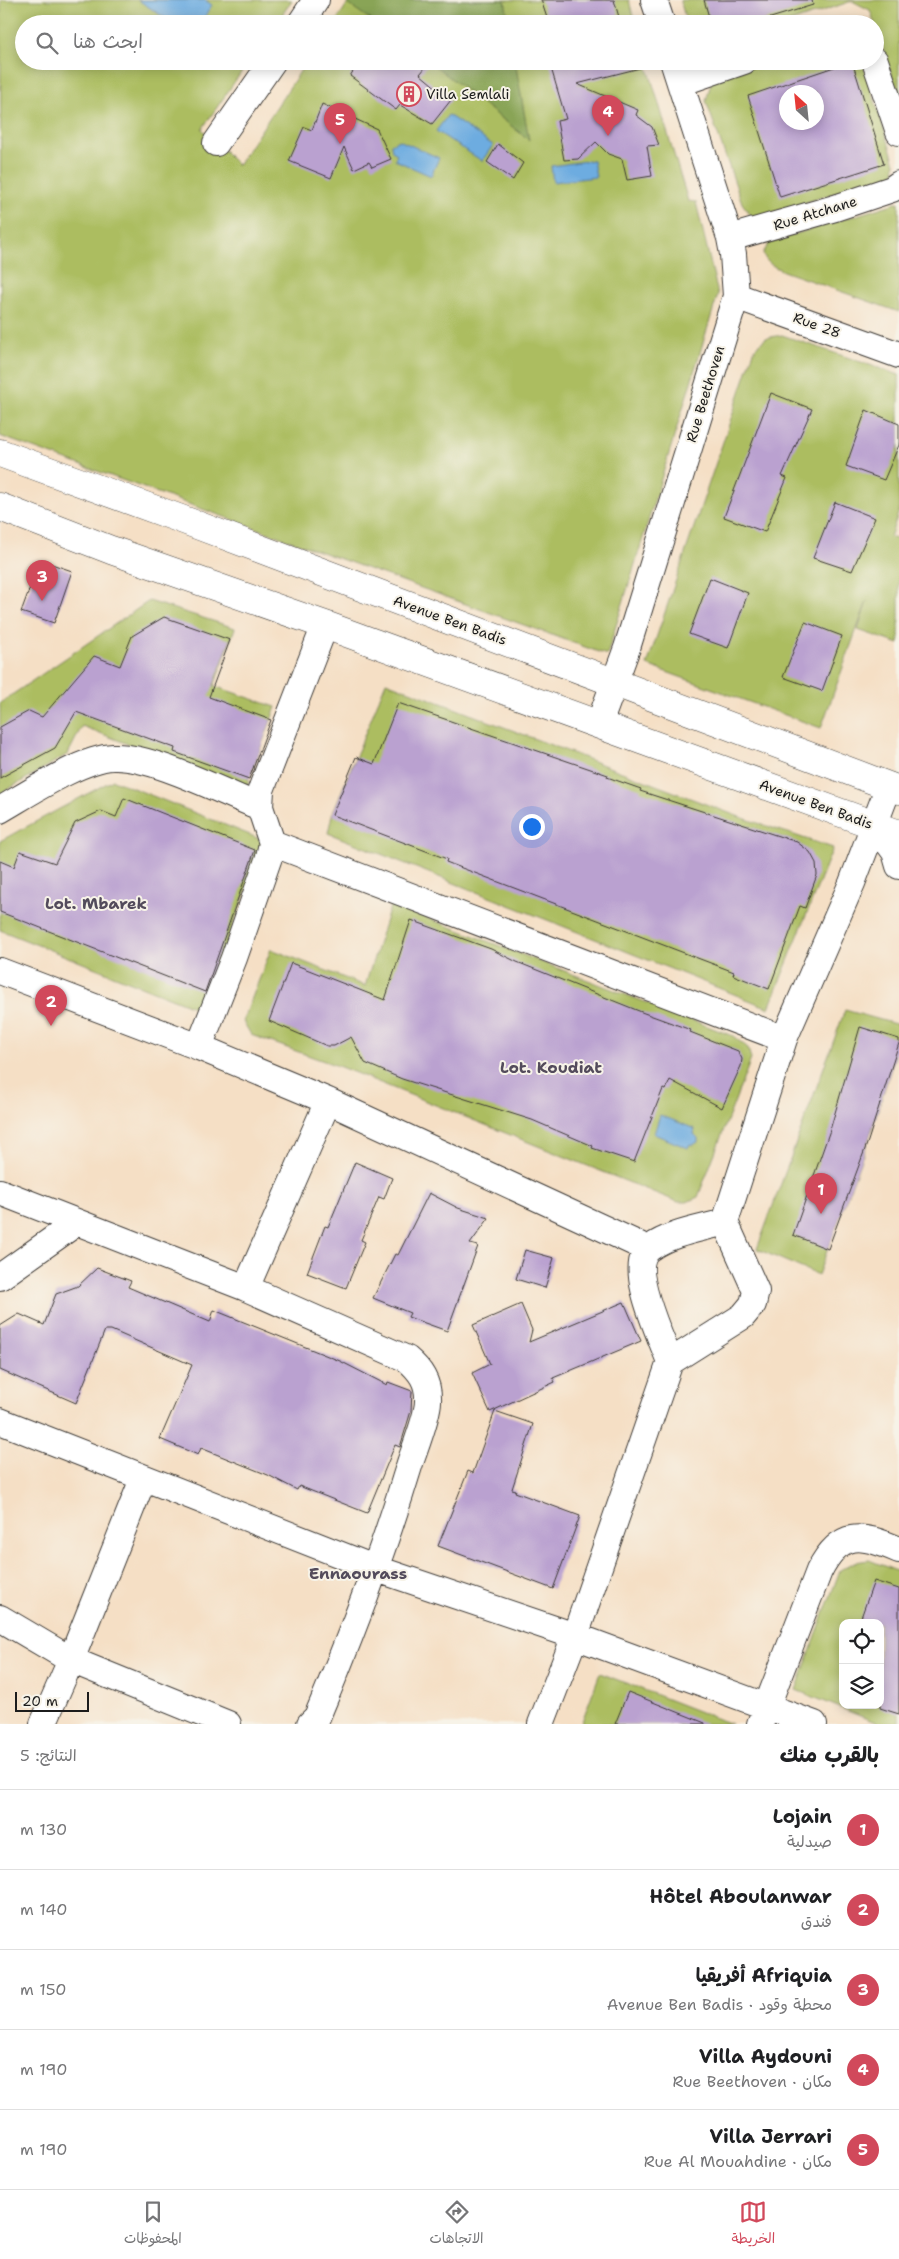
<!DOCTYPE html>
<html lang="ar">
<meta charset="utf-8">
<style>
body{margin:0;font-family:"Shantell Sans","Playpen Sans Arabic",sans-serif;background:#f2f2f2;color:#202124;direction:rtl}
.controls{position:absolute;right:15px;bottom:15px;display:grid;overflow:hidden;border-radius:10px;box-shadow:0 2px 12px #0003}
.controls button{width:45px;height:45px;display:grid;place-items:center;padding:0;border:0;border-bottom:1px solid #e0e0e0;background:#fff;color:#202124;font:25px sans-serif}
.compass{position:absolute;left:779px;top:85px;width:45px;height:45px;border-radius:50%;background:#fff;box-shadow:0 2px 12px #0003;rotate:333deg}
.scale{position:absolute;left:15px;bottom:12px;width:74px;box-sizing:border-box;padding-left:5px;border:2px solid #1c1c1c;border-top:0;font-size:14px;line-height:18px;white-space:nowrap;color:#1c1c1c;-webkit-text-stroke:4px #f7f3e8;paint-order:stroke}
.you{position:absolute;left:531px;top:826px;width:18px;height:18px;margin:-12px;border:4px solid #fff;border-radius:50%;background:#1a73e8;box-shadow:0 0 0 8px #1a73e833}
.badge{display:grid;place-items:center;width:32px;height:32px;border-radius:50%;background:#d1495b;color:#fff;font-size:16px;font-weight:700}
.pin{position:absolute;translate:-50% -41px;filter:drop-shadow(0 1px 2px #0008)}
.pin::after{content:'';position:absolute;top:26px;width:18px;height:15px;background:inherit;clip-path:polygon(0 0,100% 0,50% 100%)}
.list{margin:0;padding:0;list-style:none}
h2{display:flex;justify-content:space-between;align-items:center;height:65px;margin:0;padding:0 20px;font-size:21px}
h2 small{font-size:16px;font-weight:400;color:#757577}
.list li{display:grid;grid-template-columns:32px 1fr auto;gap:15px;align-items:center;box-sizing:border-box;height:80px;padding:0 20px;border-top:1px solid #e0e0e0}
.list b{display:block;font-size:19px;white-space:nowrap}
.list p{margin:0;font-size:16px;white-space:nowrap;color:#757577}
.list em{font-size:16px;font-style:normal;color:#757577}
.icon{flex:none;width:28px;height:28px;fill:none;stroke:currentColor;stroke-width:2;stroke-linecap:round;stroke-linejoin:round}
.map{position:relative;flex:none;width:899px;height:1724px;overflow:hidden;direction:ltr}
.search{position:absolute;background:#fff;box-shadow:0 2px 12px #0003;left:15px;right:15px;top:15px;height:55px;display:flex;align-items:center;gap:12px;box-sizing:border-box;padding:0 18px;border-radius:28px;color:#757577;font-size:19px}
.sheet{height:465px;background:#fff}
nav{display:flex;justify-content:space-around;align-items:center;box-sizing:border-box;height:70px;border-top:1px solid #e0e0e0;background:#fff;font-size:14px;color:#757577}
nav a{display:grid;justify-items:center;gap:2px}
nav .on{color:#d1495b}
.map>svg:first-child{display:block}
.green{fill:#acbd60;stroke:#646c3e;fill-rule:evenodd}
.forest{fill:#89a456;stroke:#526039}
.water{fill:#6dace0;stroke:#44647e}
.building{fill:#baa1d0;fill-rule:evenodd}
.lines{fill:none;stroke-linecap:round;stroke-linejoin:round}
.street-casing{stroke:#3d3935;stroke-width:28}
.secondary-casing{stroke:#3d3935;stroke-width:29}
.street{stroke:#fff;stroke-width:26}
.secondary{stroke:#fff;stroke-width:28}
.labels{text-anchor:middle;stroke-width:4;stroke-linejoin:round;paint-order:stroke}
.poi-label{font-size:14px;fill:#1c1c1c;stroke:#f7f3e8;text-anchor:start}
.street-label{font-size:14px;fill:#1c1c1c;stroke:#f7f3e8}
.quarter-label{font-size:16px;font-weight:bold;fill:#534b5b;stroke:#f7f3e8}
</style>
<div class="map">
<svg width="899" height="1724" viewBox="0 0 899 1724">
<rect width="100%" height="100%" fill="#f7f3e8"/>
<filter id="ink" filterUnits="userSpaceOnUse"><feTurbulence type="fractalNoise" baseFrequency=".02" numOctaves="2"/><feDisplacementMap in="SourceGraphic" scale="10" xChannelSelector="R" yChannelSelector="G"/><feConvolveMatrix kernelMatrix="1 2 1 2 8 2 1 2 1" color-interpolation-filters="sRGB"/></filter>
<filter id="wash" filterUnits="userSpaceOnUse"><feTurbulence type="fractalNoise" baseFrequency=".0096" numOctaves="4" result="noise"/><feDisplacementMap in="SourceGraphic" scale="20" xChannelSelector="R" yChannelSelector="G"/><feGaussianBlur stdDeviation="1.12" result="paint"/><feColorMatrix in="noise" values="0 0 0 0 0 0 0 0 0 0 0 0 0 0 0 0 0 1.4 0 .05"/><feComposite in="paint" operator="in"/></filter>
<g filter="url(#wash)">
<rect width="100%" height="100%" fill="#f5dfc5"/>
<path class="green" d="M 1,0 L 292,0 L 276,24 L 24,24 L 24,61 L 249,61 L 202,129 L 238,165 L 307,61 L 646,61 L 688,201 L 696,202 L 718,294 L 607,655 L 0,436 Z
M 350,0 L 629,0 L 635,24 L 334,24 Z
M 680,0 L 899,0 L 899,97 L 870,10 L 852,1 L 785,24 L 687,24 Z
M 769,61 L 862,61 L 895,163 L 894,175 L 758,217 L 751,216 L 742,203 L 706,101 L 711,83 L 716,78 ZM 786,92 L 816,92 L 816,122 L 786,122 Z
M 899,202 L 899,312 L 783,271 C 774,266 766,264 763,253 L 770,242 Z
M 782,335 L 899,375 L 899,511 L 890,537 L 899,540 L 899,644 L 858,630 L 867,601 L 821,728 L 647,665 L 755,348 L 766,338 Z
M 149,601 L 235,628 L 214,686 L 276,707 L 249,778 L 247,791 L 82,726 L 68,754 L 0,794 L 0,703 Z
M 386,682 L 737,816 L 833,848 L 769,1008 L 328,833 L 332,815 Z
M 113,780 L 265,841 L 201,1010 L 0,930 L 0,841 Z
M 391,904 L 733,1036 L 748,1048 L 751,1059 L 698,1197 L 687,1202 L 678,1202 L 338,1066 L 251,1035 L 243,1021 L 271,949 L 365,986 Z
M 845,1010 L 899,1025 L 899,1043 L 868,1141 L 818,1275 L 757,1249 Z
M 869,1560 L 899,1572 L 899,1724 L 880,1724 L 796,1690 L 840,1570 L 855,1562 ZM 843,1623 L 880,1623 L 880,1705 L 843,1705 Z
M 600,1673 L 731,1724 L 581,1724 Z"/>
<path class="forest" d="M 350,0 L 505,0 L 509,24 L 377,24 L 348,4 Z
M 429,61 L 515,61 L 529,140 Z"/>
<path class="water" d="M 138,0 L 205,0 L 212,5 L 200,24 L 174,24 Z
M 448,115 L 493,145 L 482,161 L 436,131 Z
M 399,140 L 439,158 L 431,176 L 395,160 L 397,154 L 392,151 L 391,144 Z
M 593,160 L 596,177 L 553,182 L 551,166 Z
M 660,1115 L 695,1129 L 694,1134 L 698,1138 L 698,1142 L 693,1145 L 690,1144 L 688,1148 L 654,1134 Z"/>
<g id="blocks">
<path class="building" d="M 541,0 L 614,0 L 621,24 L 549,24 Z
M 704,0 L 812,0 L 813,5 L 751,24 L 711,24 Z
M 360,61 L 431,61 L 420,74 L 451,100 L 432,124 L 400,105 L 396,110 L 350,76 Z
M 549,61 L 639,61 L 640,68 L 577,84 L 638,110 L 636,115 L 652,127 L 659,145 L 647,146 L 652,176 L 627,180 L 622,159 L 608,154 L 596,142 L 578,159 L 564,160 L 557,121 L 566,119 Z
M 852,61 L 884,164 L 780,197 L 748,96 ZM 786,92 L 816,92 L 816,122 L 786,122 Z
M 322,104 L 377,129 L 391,159 L 372,167 L 369,162 L 354,169 L 344,147 L 331,178 L 289,161 L 304,127 L 312,130 Z
M 498,144 L 523,163 L 513,180 L 487,162 Z
M 771,393 L 812,409 L 782,476 L 787,478 L 765,532 L 724,517 Z
M 866,410 L 899,424 L 899,445 L 884,480 L 846,466 Z
M 835,502 L 875,518 L 852,571 L 813,558 Z
M 40,560 L 72,571 L 54,623 L 21,612 Z
M 710,578 L 748,593 L 728,648 L 689,634 Z
M 164,617 L 230,640 L 209,697 L 271,720 L 249,779 L 174,752 L 175,748 L 76,712 L 55,748 L 0,778 L 0,727 L 29,711 L 42,717 L 94,656 L 120,666 L 132,636 Z
M 805,622 L 842,636 L 822,691 L 783,677 Z
M 398,703 L 608,775 L 607,777 L 641,789 L 640,791 L 797,842 L 810,852 L 816,863 L 817,875 L 805,908 L 800,906 L 769,989 L 733,975 L 734,972 L 446,862 L 447,859 L 332,815 L 356,757 L 374,764 Z
M 124,798 L 255,850 L 205,992 L 0,912 L 0,861 L 14,867 L 20,851 L 55,863 L 75,823 L 101,811 L 116,817 Z
M 411,920 L 491,949 L 517,962 L 644,1013 L 691,1030 L 690,1032 L 738,1051 L 742,1059 L 741,1066 L 722,1108 L 670,1080 L 666,1090 L 663,1089 L 634,1162 L 592,1148 L 593,1146 L 532,1120 L 402,1079 L 365,1063 L 351,1037 L 334,1046 L 327,1046 L 269,1021 L 291,963 L 385,1000 Z
M 860,1027 L 899,1039 L 899,1043 L 868,1141 L 828,1249 L 793,1235 L 830,1130 Z
M 355,1162 L 392,1178 L 384,1199 L 379,1197 L 361,1240 L 365,1242 L 346,1288 L 307,1273 L 325,1226 L 328,1227 Z
M 429,1193 L 458,1208 L 489,1218 L 470,1244 L 478,1246 L 447,1331 L 408,1317 L 410,1313 L 373,1298 L 395,1254 L 398,1255 Z
M 525,1250 L 554,1258 L 545,1288 L 516,1279 Z
M 97,1268 L 131,1281 L 128,1287 L 210,1322 L 214,1310 L 340,1361 L 387,1385 L 388,1382 L 412,1391 L 411,1411 L 400,1447 L 395,1445 L 367,1513 L 299,1486 L 297,1490 L 268,1475 L 201,1448 L 198,1455 L 160,1439 L 192,1365 L 111,1330 L 105,1330 L 76,1403 L 0,1370 L 0,1326 L 19,1314 L 44,1325 L 56,1294 L 78,1286 Z
M 624,1302 L 641,1341 L 553,1378 L 555,1382 L 490,1412 L 472,1373 L 490,1364 L 473,1325 L 521,1304 L 532,1330 L 529,1342 Z
M 495,1411 L 533,1424 L 512,1489 L 516,1490 L 515,1492 L 580,1516 L 553,1589 L 438,1546 L 468,1471 L 473,1473 Z
M 874,1581 L 899,1589 L 899,1714 L 880,1708 L 880,1623 L 859,1623 Z
M 628,1692 L 705,1723 L 705,1724 L 615,1724 Z"/>
</g>
</g>
<g filter="url(#ink)">
<use href="#blocks" fill-opacity="0" stroke="#3d3935" stroke-width="1"/>
<g class="lines">
<defs>
<path id="street" d="M 654,0 L 662,24
M 300,24 L 316,0
M 875,61 L 899,132
M 680,83 L 744,61
M 216,143 L 273,61
M 730,238 L 835,208 L 892,189 L 899,184
M 736,296 L 899,355
M 599,724 L 627,648 L 736,296 L 733,254 L 730,238 L 673,61
M 0,810 C 28,794 82,758 113,757 C 151,755 222,792 260,807
M 875,825 L 895,852 L 899,866
M 272,843 L 784,1039
M 0,971 L 199,1047 L 328,1101 L 648,1249
M 199,1047 L 234,958 L 269,857 L 272,843 L 260,807 L 261,790 L 325,625
M 0,1192 L 246,1288 L 407,1359 C 420,1370 429,1382 428,1401 C 428,1415 415,1448 410,1463 C 384,1549 352,1634 317,1717 L 310,1724
M 0,1277 L 76,1223
M 246,1288 L 328,1101
M 670,1362 C 662,1339 625,1265 650,1248 C 671,1233 701,1229 725,1222
M 0,1421 L 374,1568 L 575,1636 L 814,1724
M 0,1618 L 71,1660 L 228,1724
M 43,1724 L 71,1660 L 143,1479
M 541,1724 L 575,1636 L 670,1362 L 743,1316 L 753,1304 L 756,1291 L 725,1222 L 784,1039 L 852,883 L 889,786
M 760,1724 L 819,1571 C 840,1530 860,1533 899,1550"/>
<path id="secondary" d="M 0,453 L 181,519 L 899,790
M 0,507 L 111,550 L 325,625 L 899,834"/>
</defs>
<use href="#street" class="street-casing"/>
<use href="#secondary" class="secondary-casing"/>
<use href="#street" class="street"/>
<use href="#secondary" class="secondary"/>
</g>
</g>
<defs>
<symbol id="building-ring" viewBox="-11 -11 22 22"><circle r="9.5" fill="#f7f3e8" stroke="#d1495b" stroke-width="1.5"/><path d="M-4-6H4V6H1V3H-1V6H-4ZM-2.5-4.3h1.7v1.8h-1.7ZM.8-4.3h1.7v1.8H.8ZM-2.5-1h1.7V.8h-1.7ZM.8-1h1.7V.8H.8Z" fill="#d1495b"/></symbol>
</defs>
<g fill-rule="evenodd">
<use href="#building-ring" x="395" y="80" width="28" height="28"/>
</g>
<g class="labels">
<g class="poi-label">
<text x="426" y="99">Villa Semlali</text>
</g>
<g class="street-label">
<text transform="translate(815 213) rotate(-17)" y="5">Rue Atchane</text>
<text transform="translate(817 325) rotate(20)" y="5">Rue 28</text>
<text transform="translate(705 394) rotate(-73)" y="5">Rue Beethoven</text>
<text transform="translate(450 620) rotate(20)" y="5">Avenue Ben Badis</text>
<text transform="translate(816 804) rotate(20)" y="5">Avenue Ben Badis</text>
</g>
<g class="quarter-label">
<text x="96" y="909">Lot. Mbarek</text>
<text x="551" y="1073">Lot. Koudiat</text>
<text x="358" y="1579">Ennaourass</text>
</g>
</g>
</svg>
<div class="controls">
<button><svg class="icon" aria-label="locate" viewBox="0 0 24 24"><circle cx="12" cy="12" r="6"/><path d="M12 2v4M12 18v4M2 12h4M18 12h4"/></svg></button>
<button><svg class="icon" aria-label="layers" viewBox="0 0 24 24"><path d="M12 4l9 5-9 5-9-5zM3 14l9 5 9-5"/></svg></button>
</div>
<svg class="compass" viewBox="-18 -18 36 36"><path d="M0-13l5 13h-10z" fill="#e53935"/><path d="M0 13l5-13h-10z" fill="#757577"/></svg>
<div class="scale">20 m</div>
<div class="you"></div>
<div class="pin badge" style="left:821px;top:1214px">1</div>
<div class="pin badge" style="left:51px;top:1026px">2</div>
<div class="pin badge" style="left:42px;top:601px">3</div>
<div class="pin badge" style="left:608px;top:136px">4</div>
<div class="pin badge" style="left:340px;top:144px">5</div>
<div class="search"><svg class="icon" aria-label="search" viewBox="0 0 24 24"><circle cx="10" cy="10" r="6"/><path d="M15 15l6 6"/></svg>ابحث هنا</div>
</div>
<section class="sheet">
<h2>بالقرب منك<small>النتائج: 5</small></h2>
<ul class="list">
<li><span class="badge">1</span><div><b>Lojain</b><p>صيدلية</p></div><em>130 m</em></li>
<li><span class="badge">2</span><div><b>Hôtel Aboulanwar</b><p>فندق</p></div><em>140 m</em></li>
<li><span class="badge">3</span><div><b>Afriquia أفريقيا</b><p>محطة وقود · Avenue Ben Badis</p></div><em>150 m</em></li>
<li><span class="badge">4</span><div><b>Villa Aydouni</b><p>مكان · Rue Beethoven</p></div><em>190 m</em></li>
<li><span class="badge">5</span><div><b>Villa Jerrari</b><p>مكان · Rue Al Mouahdine</p></div><em>190 m</em></li>
</ul>
</section>
<nav>
<a class="on"><svg class="icon" aria-label="map" viewBox="0 0 24 24"><path d="M3 6l6-2 6 2 6-2v14l-6 2-6-2-6 2zM9 4v14M15 6v14"/></svg>الخريطة</a>
<a><svg class="icon" aria-label="directions" viewBox="0 0 24 24"><path d="M12 3l9 9-9 9-9-9zM9 14v-3h6M13 9l2 2-2 2"/></svg>الاتجاهات</a>
<a><svg class="icon" aria-label="saved" viewBox="0 0 24 24"><path d="M7 4h10v16l-5-4-5 4z"/></svg>المحفوظات</a>
</nav>
